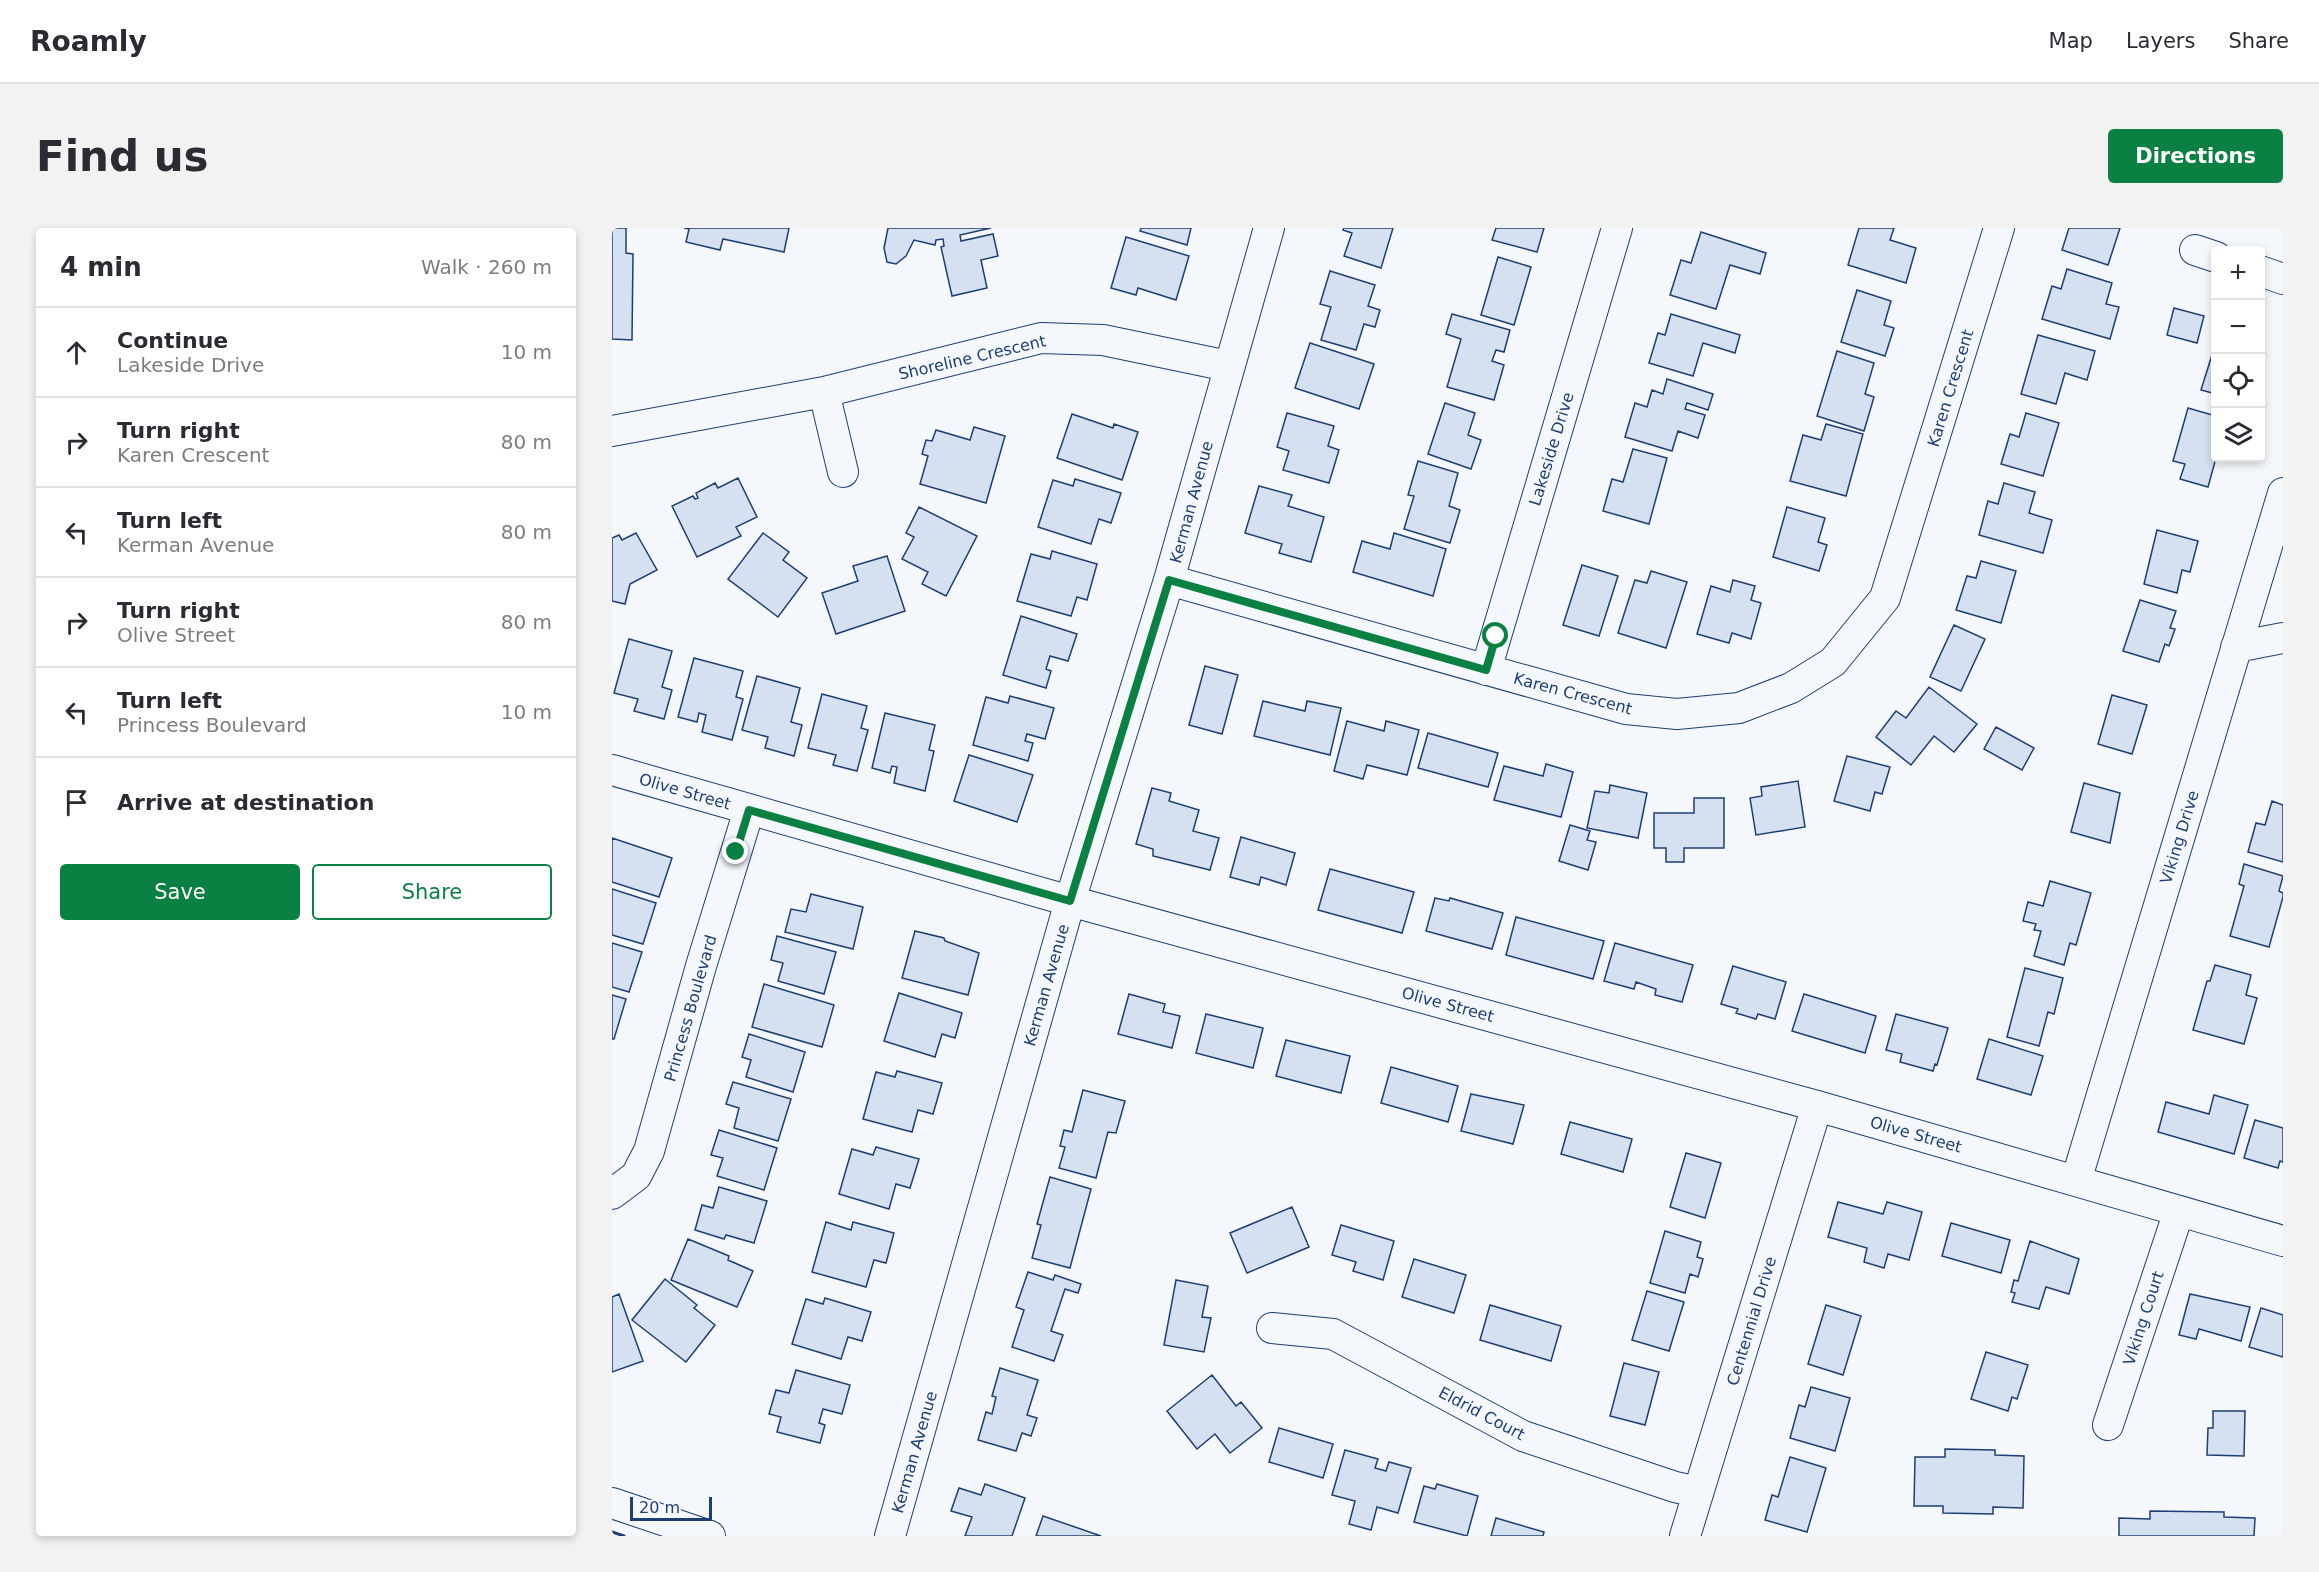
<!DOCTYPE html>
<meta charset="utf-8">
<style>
body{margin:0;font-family:"DejaVu Sans",sans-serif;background:#f2f2f3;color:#2b2b33}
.controls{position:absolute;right:18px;top:18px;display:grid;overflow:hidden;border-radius:6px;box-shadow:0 3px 9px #0003}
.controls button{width:54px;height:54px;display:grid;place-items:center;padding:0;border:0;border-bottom:2px solid #e1e1e2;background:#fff;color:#2b2b33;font:30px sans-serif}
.scale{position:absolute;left:18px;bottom:15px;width:82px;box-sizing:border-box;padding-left:6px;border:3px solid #1d3f73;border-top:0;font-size:16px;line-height:21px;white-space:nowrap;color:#1d3f73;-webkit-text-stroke:4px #f4f7fb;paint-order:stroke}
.stop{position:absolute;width:18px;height:18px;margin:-14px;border:4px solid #0b8043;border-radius:50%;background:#fff}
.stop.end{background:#0b8043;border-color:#fff;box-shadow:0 2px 6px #0008}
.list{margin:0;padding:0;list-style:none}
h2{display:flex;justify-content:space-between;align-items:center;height:78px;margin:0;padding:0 24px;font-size:26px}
h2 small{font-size:20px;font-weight:400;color:#7c7c81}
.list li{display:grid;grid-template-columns:39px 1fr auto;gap:18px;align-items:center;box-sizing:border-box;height:90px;padding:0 24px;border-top:2px solid #e1e1e2}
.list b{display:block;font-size:22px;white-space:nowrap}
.list p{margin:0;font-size:20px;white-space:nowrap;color:#7c7c81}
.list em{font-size:20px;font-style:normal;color:#7c7c81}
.actions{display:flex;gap:12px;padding:18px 24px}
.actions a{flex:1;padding:14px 0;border:2px solid #0b8043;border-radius:6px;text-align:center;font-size:21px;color:#0b8043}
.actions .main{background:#0b8043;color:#fff}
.icon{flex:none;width:33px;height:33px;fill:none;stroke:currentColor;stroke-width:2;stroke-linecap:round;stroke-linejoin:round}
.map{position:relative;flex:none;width:1671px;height:1308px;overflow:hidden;border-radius:6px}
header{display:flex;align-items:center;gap:36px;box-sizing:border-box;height:84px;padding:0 30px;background:#fff;border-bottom:2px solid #e1e1e2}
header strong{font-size:28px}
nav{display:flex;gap:33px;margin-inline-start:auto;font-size:21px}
.intro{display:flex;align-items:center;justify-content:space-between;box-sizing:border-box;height:144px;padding:0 36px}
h1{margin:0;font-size:42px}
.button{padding:15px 27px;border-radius:6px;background:#0b8043;color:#fff;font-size:21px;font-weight:700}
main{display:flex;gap:36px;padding:0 36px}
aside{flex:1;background:#fff;border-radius:6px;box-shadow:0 3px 9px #0003}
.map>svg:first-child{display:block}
.building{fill:#d5e0f0;stroke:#1d3f73;stroke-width:1.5}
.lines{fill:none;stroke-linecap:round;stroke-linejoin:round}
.minor-casing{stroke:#1d3f73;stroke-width:32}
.minor{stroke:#f4f7fb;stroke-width:30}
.wall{stroke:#1d3f73;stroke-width:3}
.route{stroke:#0b8043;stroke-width:8}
.labels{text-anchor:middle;stroke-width:4.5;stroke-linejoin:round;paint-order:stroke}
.street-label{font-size:16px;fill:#1d3f73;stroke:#f4f7fb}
</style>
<header>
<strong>Roamly</strong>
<nav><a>Map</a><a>Layers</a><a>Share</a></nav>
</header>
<div class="intro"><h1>Find us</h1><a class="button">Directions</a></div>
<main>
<aside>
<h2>4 min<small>Walk · 260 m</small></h2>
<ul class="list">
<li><svg class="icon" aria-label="ahead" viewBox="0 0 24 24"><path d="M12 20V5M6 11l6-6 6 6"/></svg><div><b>Continue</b><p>Lakeside Drive</p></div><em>10 m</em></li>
<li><svg class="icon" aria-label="right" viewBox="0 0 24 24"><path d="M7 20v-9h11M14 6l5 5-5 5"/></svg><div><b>Turn right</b><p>Karen Crescent</p></div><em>80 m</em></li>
<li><svg class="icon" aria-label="left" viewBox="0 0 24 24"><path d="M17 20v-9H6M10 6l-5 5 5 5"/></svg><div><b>Turn left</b><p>Kerman Avenue</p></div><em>80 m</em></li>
<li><svg class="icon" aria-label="right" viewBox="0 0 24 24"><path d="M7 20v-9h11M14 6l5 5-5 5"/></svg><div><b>Turn right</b><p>Olive Street</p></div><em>80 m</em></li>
<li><svg class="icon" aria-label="left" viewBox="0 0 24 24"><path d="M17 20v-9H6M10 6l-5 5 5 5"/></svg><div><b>Turn left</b><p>Princess Boulevard</p></div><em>10 m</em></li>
<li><svg class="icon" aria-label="arrive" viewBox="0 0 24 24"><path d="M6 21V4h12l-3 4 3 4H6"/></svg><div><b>Arrive at destination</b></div></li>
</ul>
<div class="actions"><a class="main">Save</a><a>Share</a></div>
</aside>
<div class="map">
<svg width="1671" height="1308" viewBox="0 0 1671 1308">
<rect width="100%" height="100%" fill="#f4f7fb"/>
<path class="building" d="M 0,0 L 14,0 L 14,25 L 21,26 L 20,112 L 0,111 Z
M 72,0 L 177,0 L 172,24 L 111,11 L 108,22 L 74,14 L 77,1 Z
M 276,0 L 379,0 L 348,7 L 349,13 L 381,6 L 386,28 L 369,32 L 375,60 L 340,68 L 329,19 L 332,18 L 331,11 L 324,12 L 323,17 L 302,12 L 294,28 L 284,36 L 275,34 L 272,20 Z
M 529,0 L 579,0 L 575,17 L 528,3 Z
M 732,0 L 781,0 L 769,40 L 732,28 L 740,5 L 731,2 Z
M 884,0 L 932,0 L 925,24 L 880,12 Z
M 1247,0 L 1282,0 L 1278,12 L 1304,20 L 1294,55 L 1236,37 Z
M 1457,0 L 1508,0 L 1496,37 L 1450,22 Z
M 1089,4 L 1154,25 L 1148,46 L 1118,37 L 1104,81 L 1058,67 L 1069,32 L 1079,35 Z
M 514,9 L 577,28 L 564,72 L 526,60 L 524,67 L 499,60 Z
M 886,29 L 919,39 L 902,97 L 869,87 Z
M 1455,41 L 1500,55 L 1494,76 L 1507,79 L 1498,111 L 1430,91 L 1440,58 L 1449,61 Z
M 718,43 L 763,57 L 756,78 L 768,82 L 763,99 L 752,96 L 744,122 L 709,112 L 719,79 L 708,76 Z
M 1245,62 L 1279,73 L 1272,97 L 1282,100 L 1273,128 L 1229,114 Z
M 1562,80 L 1592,88 L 1585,115 L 1555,107 Z
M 840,86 L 898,102 L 892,124 L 884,122 L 880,133 L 892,137 L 882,172 L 835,159 L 849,111 L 834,106 Z
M 1059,86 L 1128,107 L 1123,125 L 1091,115 L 1081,148 L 1037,135 L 1046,105 L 1053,107 Z
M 1426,107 L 1483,123 L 1475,152 L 1453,145 L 1444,176 L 1409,166 Z
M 1604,114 L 1604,166 L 1589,162 Z
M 698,115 L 762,136 L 747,181 L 683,160 Z
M 1225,123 L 1262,135 L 1253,166 L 1262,169 L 1252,203 L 1205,188 Z
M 1055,151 L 1101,166 L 1096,182 L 1075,175 L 1073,181 L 1093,187 L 1086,210 L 1066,203 L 1060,223 L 1013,209 L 1023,175 L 1035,179 L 1040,162 L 1051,166 Z
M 833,175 L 863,185 L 856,207 L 869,212 L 859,241 L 816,226 Z
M 1576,180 L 1604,188 L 1604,230 L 1596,259 L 1568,251 L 1573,236 L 1561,233 Z
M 675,185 L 722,198 L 716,218 L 727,222 L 717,255 L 671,242 L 677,223 L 665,219 Z
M 1414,185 L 1447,195 L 1431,248 L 1389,236 L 1398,206 L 1407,209 Z
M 460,186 L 501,200 L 502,196 L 526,204 L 510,252 L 445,230 Z
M 1214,196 L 1251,206 L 1234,268 L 1178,253 L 1191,207 L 1209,212 Z
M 362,199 L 393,208 L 374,275 L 308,256 L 316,228 L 310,226 L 314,212 L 320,213 L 324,202 L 358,212 Z
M 1021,221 L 1055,230 L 1037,296 L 991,283 L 1000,251 L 1011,254 Z
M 806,233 L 846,245 L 837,278 L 848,282 L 838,315 L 792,301 L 802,268 L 796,267 Z
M 126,250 L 145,289 L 124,299 L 129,308 L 85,329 L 60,278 L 81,268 L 83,271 L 86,270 L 84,265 L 103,255 L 106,260 Z
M 463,251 L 509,265 L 499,295 L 487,291 L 479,316 L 426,299 L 441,252 L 461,258 Z
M 1392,255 L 1423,264 L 1417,285 L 1440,292 L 1431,325 L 1367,307 L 1376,273 L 1386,276 Z
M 647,258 L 680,267 L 676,278 L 712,289 L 699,334 L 667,325 L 670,316 L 633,305 Z
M 307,279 L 365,308 L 334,368 L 310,356 L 316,344 L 290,331 L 302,309 L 294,305 Z
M 1175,279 L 1213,290 L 1206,314 L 1215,317 L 1207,343 L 1161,329 Z
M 1545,302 L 1586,313 L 1578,344 L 1570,342 L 1565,365 L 1532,356 Z
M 24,305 L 45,342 L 18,356 L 13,376 L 0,373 L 0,310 L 7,307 L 10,312 Z
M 151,305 L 177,324 L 171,332 L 195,350 L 166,389 L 116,351 Z
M 782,305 L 834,321 L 821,368 L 741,344 L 750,313 L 778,321 Z
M 440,323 L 485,336 L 475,372 L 465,369 L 459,388 L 405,373 L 419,326 L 438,331 Z
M 275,328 L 293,383 L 224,406 L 210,365 L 246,353 L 241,338 Z
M 1369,333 L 1404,343 L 1389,395 L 1344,382 L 1355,348 L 1364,350 Z
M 970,337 L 1006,348 L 987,408 L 951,397 Z
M 1039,343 L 1075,354 L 1054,420 L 1006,405 L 1023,352 L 1035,355 Z
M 1121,352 L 1143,358 L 1139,372 L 1149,375 L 1139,411 L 1120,405 L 1117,415 L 1085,406 L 1099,358 L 1118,364 Z
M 1528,372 L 1564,383 L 1558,400 L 1563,401 L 1557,418 L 1553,416 L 1547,434 L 1511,423 Z
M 409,388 L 465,406 L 456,433 L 438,428 L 434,441 L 439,443 L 434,460 L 391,447 Z
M 1342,397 L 1373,411 L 1349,463 L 1318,449 Z
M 17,411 L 60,423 L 50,459 L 60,462 L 52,491 L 22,483 L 26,471 L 2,465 Z
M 82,430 L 131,443 L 124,469 L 131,471 L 120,512 L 90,504 L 94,487 L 87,485 L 85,494 L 66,489 Z
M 593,438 L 626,447 L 610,506 L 577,497 Z
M 145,448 L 188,460 L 179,494 L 190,497 L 182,528 L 153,520 L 156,509 L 130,502 Z
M 1317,459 L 1365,496 L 1342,524 L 1322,508 L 1299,537 L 1264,509 L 1284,483 L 1294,490 Z
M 210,466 L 255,478 L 249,500 L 256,502 L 245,543 L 221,537 L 224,527 L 196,520 Z
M 1500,467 L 1535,477 L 1520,526 L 1486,516 Z
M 398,468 L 442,480 L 433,511 L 415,506 L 413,513 L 421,515 L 416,533 L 361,517 L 374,469 L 396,475 Z
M 651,473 L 693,483 L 695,473 L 729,480 L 718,527 L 642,508 Z
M 273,485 L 323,497 L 317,522 L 322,523 L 313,563 L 282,555 L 285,539 L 280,538 L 278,545 L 260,540 Z
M 735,493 L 772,503 L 774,493 L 807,502 L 795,547 L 755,537 L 751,551 L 722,543 Z
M 1384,499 L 1422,520 L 1410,542 L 1372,521 Z
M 816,505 L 886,525 L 876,559 L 806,540 Z
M 357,527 L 421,547 L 405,594 L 342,573 Z
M 1235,528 L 1278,539 L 1270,566 L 1263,564 L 1258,583 L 1222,573 Z
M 934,536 L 961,544 L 949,589 L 882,572 L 892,538 L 931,548 Z
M 1186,553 L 1193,599 L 1144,607 L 1138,570 L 1150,568 L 1149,559 Z
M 1472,555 L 1508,565 L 1498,615 L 1459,604 Z
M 998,557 L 1035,565 L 1026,610 L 975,600 L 983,563 L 997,565 Z
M 540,560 L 559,565 L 557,573 L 587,582 L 581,603 L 607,610 L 598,642 L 541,628 L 541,621 L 524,616 Z
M 1082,570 L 1112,570 L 1112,620 L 1072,620 L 1072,634 L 1054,634 L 1054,620 L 1042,620 L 1042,585 L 1082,585 Z
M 1660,573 L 1671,577 L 1671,634 L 1636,624 L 1644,595 L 1653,597 Z
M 958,597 L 978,603 L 975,612 L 984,614 L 976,642 L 947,633 Z
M 629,609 L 683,625 L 674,657 L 649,649 L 647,657 L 618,649 Z
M 0,610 L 60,630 L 47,669 L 0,654 Z
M 1632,636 L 1671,648 L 1667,663 L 1671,665 L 1671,669 L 1657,719 L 1618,708 L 1632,658 L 1627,656 Z
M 718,641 L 802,664 L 790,705 L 706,682 Z
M 1438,653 L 1479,665 L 1464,717 L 1458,715 L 1452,737 L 1422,728 L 1429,703 L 1422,702 L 1424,696 L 1411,693 L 1416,674 L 1431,678 Z
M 0,661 L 44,675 L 31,716 L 0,707 Z
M 199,666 L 251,679 L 241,721 L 173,704 L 179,681 L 194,684 Z
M 823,670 L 837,673 L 838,670 L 891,685 L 880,721 L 814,703 Z
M 904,689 L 992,713 L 981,751 L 894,727 Z
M 303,703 L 332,710 L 333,713 L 367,725 L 356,767 L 290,750 Z
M 165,708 L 224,724 L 212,766 L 166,753 L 171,735 L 159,732 Z
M 0,715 L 30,724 L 17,764 L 0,759 Z
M 1003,715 L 1081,737 L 1070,774 L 1043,767 L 1044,761 L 1024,754 L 1022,761 L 992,753 Z
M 1603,737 L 1639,747 L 1634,767 L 1645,770 L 1632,816 L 1581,802 L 1595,753 L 1598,753 Z
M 1121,738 L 1174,754 L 1163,791 L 1146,786 L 1144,791 L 1124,785 L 1126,781 L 1109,776 Z
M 1413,740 L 1451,750 L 1442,786 L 1436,784 L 1427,818 L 1395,809 Z
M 152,756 L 222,777 L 210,819 L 140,799 Z
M 287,765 L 350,785 L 343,810 L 330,806 L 323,829 L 272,813 Z
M 517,766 L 553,776 L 551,784 L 568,788 L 560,820 L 506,806 Z
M 1192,766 L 1264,788 L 1253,825 L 1180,803 Z
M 0,767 L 14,771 L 2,811 L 0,811 Z
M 594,786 L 651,800 L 641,840 L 584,825 Z
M 1284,786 L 1336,800 L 1325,837 L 1323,836 L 1321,843 L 1288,834 L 1290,826 L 1274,822 Z
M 137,806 L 193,824 L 181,864 L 134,849 L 139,832 L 130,829 Z
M 1377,811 L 1431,828 L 1419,867 L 1365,851 Z
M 674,812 L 738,828 L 729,865 L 664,848 Z
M 779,839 L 846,858 L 836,894 L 769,875 Z
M 285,843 L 330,855 L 321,886 L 306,882 L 300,904 L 251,891 L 264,844 L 283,849 Z
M 121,854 L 179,871 L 166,913 L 122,900 L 127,880 L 114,876 Z
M 471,862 L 513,873 L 504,905 L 496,904 L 484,950 L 447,940 L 453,919 L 448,918 L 452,902 L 460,904 Z
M 859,866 L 912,877 L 901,916 L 849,903 Z
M 1602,867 L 1636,877 L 1622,926 L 1546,904 L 1554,874 L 1597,886 Z
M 1643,892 L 1671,900 L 1671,934 L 1668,933 L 1666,940 L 1632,930 Z
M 958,894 L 1020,911 L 1011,944 L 949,926 Z
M 107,902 L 165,920 L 152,962 L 105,948 L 111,930 L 99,927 Z
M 264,919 L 307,931 L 298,960 L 284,956 L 277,981 L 227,966 L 240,921 L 261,927 Z
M 1074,925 L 1109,935 L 1093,990 L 1058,979 Z
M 438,949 L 479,961 L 458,1040 L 420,1030 L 429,997 L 425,996 Z
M 107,959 L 155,973 L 142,1015 L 114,1007 L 112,1011 L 83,1002 L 90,977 L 101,980 Z
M 1226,974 L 1271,986 L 1275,974 L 1310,984 L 1297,1032 L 1276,1026 L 1272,1040 L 1252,1034 L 1255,1020 L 1216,1009 Z
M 680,979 L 697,1019 L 635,1045 L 618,1005 Z
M 214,994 L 239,1002 L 241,994 L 282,1005 L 274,1035 L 262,1032 L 254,1059 L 200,1044 Z
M 1339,995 L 1398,1012 L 1389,1045 L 1330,1028 Z
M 729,997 L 782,1013 L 771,1052 L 741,1043 L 744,1034 L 720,1027 Z
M 1053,1003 L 1089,1014 L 1085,1029 L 1091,1031 L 1086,1049 L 1078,1046 L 1073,1065 L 1038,1055 Z
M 76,1011 L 117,1028 L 116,1032 L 141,1043 L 125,1079 L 59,1052 Z
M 1418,1013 L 1467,1031 L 1457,1066 L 1434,1059 L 1427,1081 L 1400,1074 L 1403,1065 L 1399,1064 L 1402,1052 L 1406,1053 Z
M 802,1031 L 854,1047 L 842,1085 L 790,1069 Z
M 416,1044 L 441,1052 L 443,1047 L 469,1056 L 466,1065 L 453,1061 L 439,1103 L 451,1107 L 442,1133 L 400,1119 L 412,1082 L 404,1079 Z
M 53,1051 L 85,1077 L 82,1080 L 103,1097 L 74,1134 L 20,1092 Z
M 564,1052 L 596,1058 L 590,1089 L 599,1090 L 592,1124 L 552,1117 Z
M 1035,1063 L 1072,1074 L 1057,1123 L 1020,1112 Z
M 7,1066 L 31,1133 L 0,1144 L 0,1069 Z
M 1578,1066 L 1638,1079 L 1629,1113 L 1587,1101 L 1584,1111 L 1567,1107 Z
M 213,1070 L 259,1084 L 250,1113 L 236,1109 L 229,1131 L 180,1116 L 194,1071 L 211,1076 Z
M 878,1077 L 949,1098 L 939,1133 L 868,1112 Z
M 1214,1077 L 1249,1088 L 1231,1147 L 1196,1136 Z
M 1649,1080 L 1671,1087 L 1671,1129 L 1637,1119 Z
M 1374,1124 L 1416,1137 L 1405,1171 L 1400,1169 L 1396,1183 L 1359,1171 Z
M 1012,1135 L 1047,1144 L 1033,1197 L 998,1188 Z
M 388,1140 L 426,1152 L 415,1187 L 425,1190 L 419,1208 L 410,1205 L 404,1223 L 366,1212 L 374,1184 L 380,1186 L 384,1169 L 380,1168 Z
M 184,1142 L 238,1157 L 230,1186 L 211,1181 L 207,1195 L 213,1197 L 208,1215 L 165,1204 L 169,1189 L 157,1186 L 164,1162 L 177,1165 Z
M 600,1147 L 624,1178 L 629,1174 L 650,1200 L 618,1225 L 603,1206 L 585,1221 L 555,1183 Z
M 1199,1159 L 1238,1170 L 1223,1223 L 1178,1210 L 1187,1177 L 1193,1179 Z
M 1601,1183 L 1633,1183 L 1632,1228 L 1595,1227 L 1596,1200 L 1601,1200 Z
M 667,1200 L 721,1216 L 711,1250 L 657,1234 Z
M 1333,1221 L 1383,1222 L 1383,1227 L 1412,1228 L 1411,1280 L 1381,1279 L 1381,1286 L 1331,1285 L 1331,1278 L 1302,1278 L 1303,1229 L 1333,1229 Z
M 733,1222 L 766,1231 L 763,1240 L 774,1243 L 777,1234 L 799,1240 L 786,1285 L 765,1279 L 759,1302 L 737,1296 L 743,1273 L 720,1267 Z
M 1178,1229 L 1214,1240 L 1195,1304 L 1153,1292 L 1160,1267 L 1166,1269 Z
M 373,1256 L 413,1270 L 400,1308 L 353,1308 L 360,1289 L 339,1283 L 347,1260 L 369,1267 Z
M 825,1256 L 866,1268 L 855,1308 L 802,1294 L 812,1258 L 823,1261 Z
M 1538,1283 L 1612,1284 L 1612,1289 L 1643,1290 L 1642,1308 L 1507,1308 L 1507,1290 L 1538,1291 Z
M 431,1288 L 489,1308 L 424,1308 Z
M 884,1290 L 932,1304 L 931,1308 L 879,1308 Z"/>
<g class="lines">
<defs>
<path id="minor" d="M 1583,22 L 1604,29
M 1648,43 L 1671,51
M 212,164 L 231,244
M 0,203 L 212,164 L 429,110 L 491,112 L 616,138
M 557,352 L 1014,481 L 1065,486 L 1127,480 L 1179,460 L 1221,434 L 1273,370 L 1387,0
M 1624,419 L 1671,410
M 874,442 L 1005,0
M 0,542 L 458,673 L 1205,878 L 1671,1013
M 1464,953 L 1671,265
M 0,966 L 24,948 L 37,923 L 89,738 L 137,582
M 660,1100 L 721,1106 L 911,1208 L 1063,1259 L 1086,1264
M 1496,1197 L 1567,983
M 0,1275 L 98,1308
M 278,1308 L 458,673 L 557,352 L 657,0
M 1073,1308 L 1205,878"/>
</defs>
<use href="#minor" class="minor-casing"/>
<use href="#minor" class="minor"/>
<path class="wall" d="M 0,1304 L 12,1308"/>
</g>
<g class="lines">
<path class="route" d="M 124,624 L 137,582 L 458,673 L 557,352 L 874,442 L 884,408"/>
</g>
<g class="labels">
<g class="street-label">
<text transform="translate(360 129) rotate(-13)" y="6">Shoreline Crescent</text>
<text transform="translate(1338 160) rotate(-73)" y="6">Karen Crescent</text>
<text transform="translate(939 221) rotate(-73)" y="6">Lakeside Drive</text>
<text transform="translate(579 274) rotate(-75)" y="6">Kerman Avenue</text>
<text transform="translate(961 465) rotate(15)" y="6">Karen Crescent</text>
<text transform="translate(73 563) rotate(16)" y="6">Olive Street</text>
<text transform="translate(1567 609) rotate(-73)" y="6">Viking Drive</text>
<text transform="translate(434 757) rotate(-74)" y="6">Kerman Avenue</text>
<text transform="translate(836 776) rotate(15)" y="6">Olive Street</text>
<text transform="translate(78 780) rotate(-74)" y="6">Princess Boulevard</text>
<text transform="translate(1304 906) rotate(16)" y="6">Olive Street</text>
<text transform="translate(1531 1090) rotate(-72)" y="6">Viking Court</text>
<text transform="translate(1139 1093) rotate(-73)" y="6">Centennial Drive</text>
<text transform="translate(870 1185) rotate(28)" y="6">Eldrid Court</text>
<text transform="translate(302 1224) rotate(-74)" y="6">Kerman Avenue</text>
</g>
</g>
</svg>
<div class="controls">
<button>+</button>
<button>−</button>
<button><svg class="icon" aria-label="locate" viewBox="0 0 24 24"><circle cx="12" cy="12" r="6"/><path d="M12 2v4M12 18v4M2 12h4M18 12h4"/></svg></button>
<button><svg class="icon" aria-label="layers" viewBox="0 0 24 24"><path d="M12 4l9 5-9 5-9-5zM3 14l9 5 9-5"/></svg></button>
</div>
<div class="scale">20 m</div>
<div class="stop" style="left:884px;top:408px"></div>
<div class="stop end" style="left:124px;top:624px"></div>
</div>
</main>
